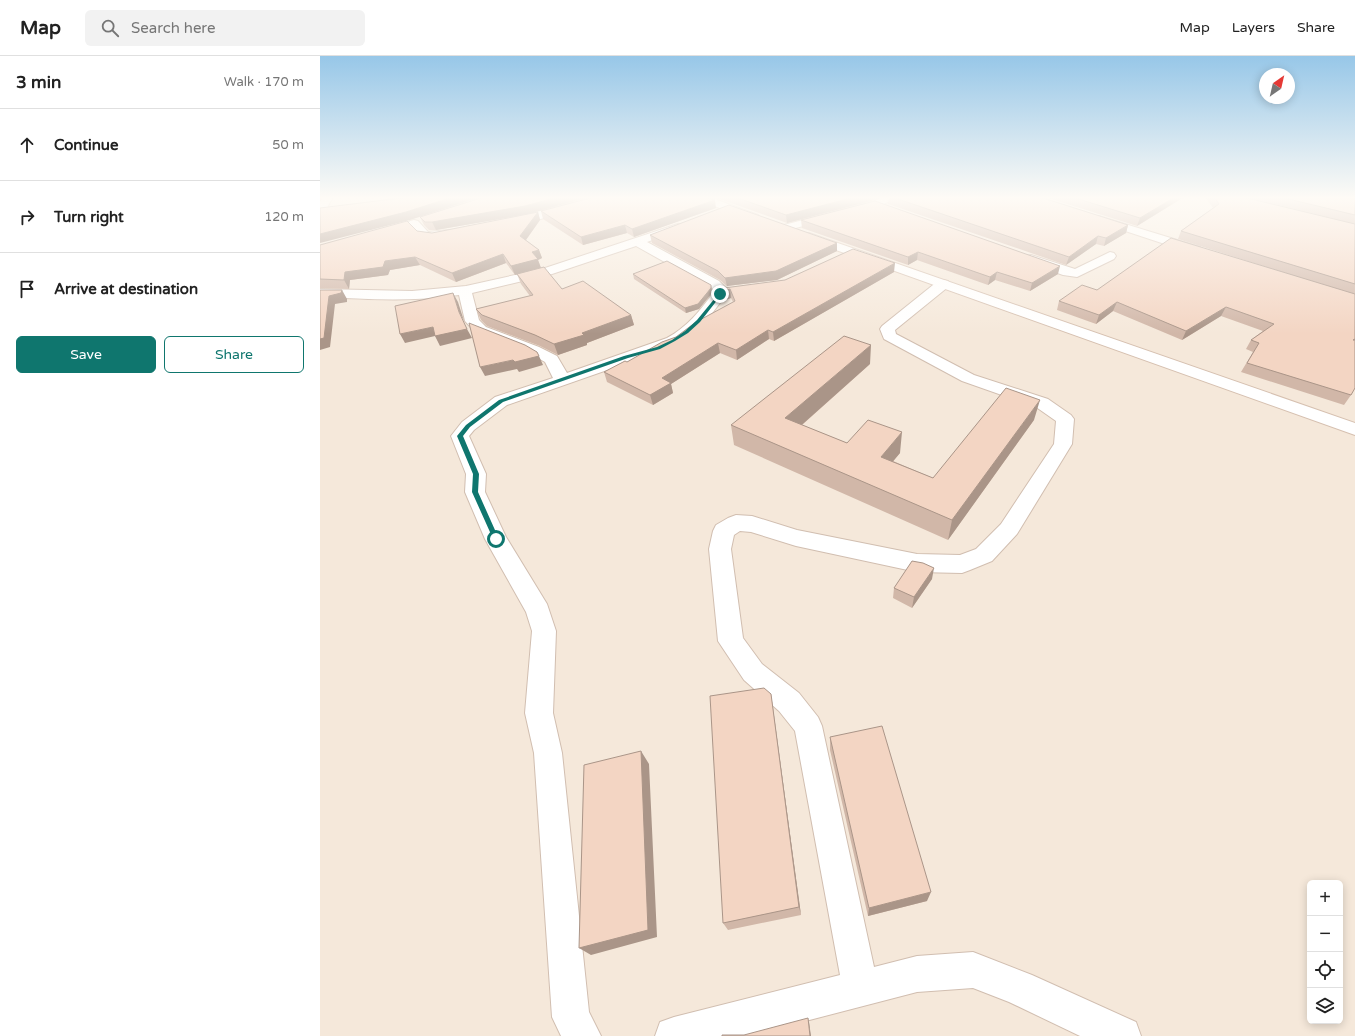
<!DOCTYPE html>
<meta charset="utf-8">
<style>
body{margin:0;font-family:"Varela Round",sans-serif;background:#f2f2f2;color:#222}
.controls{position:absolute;right:12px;bottom:12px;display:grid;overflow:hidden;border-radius:6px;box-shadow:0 2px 10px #0003}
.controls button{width:36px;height:36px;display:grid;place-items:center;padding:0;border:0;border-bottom:1px solid #e0e0e0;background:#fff;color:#222;font:20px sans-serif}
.compass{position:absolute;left:939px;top:12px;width:36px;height:36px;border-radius:50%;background:#fff;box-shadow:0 2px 10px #0003;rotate:34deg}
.stop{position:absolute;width:12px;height:12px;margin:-9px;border:3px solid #0f766e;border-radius:50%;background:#fff}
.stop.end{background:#0f766e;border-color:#fff;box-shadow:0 1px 4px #0008}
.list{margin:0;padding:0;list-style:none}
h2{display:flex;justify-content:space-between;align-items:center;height:52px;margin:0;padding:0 16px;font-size:17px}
h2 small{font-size:13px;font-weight:400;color:#767676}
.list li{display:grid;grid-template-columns:26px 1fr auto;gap:12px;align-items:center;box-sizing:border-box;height:72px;padding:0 16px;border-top:1px solid #e0e0e0}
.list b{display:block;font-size:15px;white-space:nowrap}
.list em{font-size:13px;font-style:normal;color:#767676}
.actions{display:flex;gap:8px;padding:12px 16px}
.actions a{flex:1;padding:9px 0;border:1px solid #0f766e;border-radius:6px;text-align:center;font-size:14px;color:#0f766e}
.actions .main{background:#0f766e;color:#fff}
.icon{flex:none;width:22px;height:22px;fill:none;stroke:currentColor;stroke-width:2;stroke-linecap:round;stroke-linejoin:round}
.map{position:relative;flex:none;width:1035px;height:980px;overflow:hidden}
header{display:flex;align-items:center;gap:24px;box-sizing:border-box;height:56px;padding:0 20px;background:#fff;border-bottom:1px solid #e0e0e0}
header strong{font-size:19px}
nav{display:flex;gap:22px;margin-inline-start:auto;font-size:14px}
.search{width:280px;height:36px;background:#f2f2f2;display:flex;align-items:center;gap:10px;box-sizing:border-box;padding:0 14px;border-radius:6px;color:#767676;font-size:15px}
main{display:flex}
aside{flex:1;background:#fff}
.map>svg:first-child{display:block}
.residential{fill:#f5e8da;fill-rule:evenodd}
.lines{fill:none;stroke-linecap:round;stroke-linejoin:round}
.street-casing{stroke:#d1beb0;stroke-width:2}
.secondary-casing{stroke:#d6c0b0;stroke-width:2}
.street{fill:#fff;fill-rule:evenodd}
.secondary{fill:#fff;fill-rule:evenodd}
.wall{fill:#d1b7a8}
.shaded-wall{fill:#aa9588}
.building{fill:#f3d5c3;stroke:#aa9588}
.route{fill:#0f766e}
</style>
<header>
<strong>Map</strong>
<div class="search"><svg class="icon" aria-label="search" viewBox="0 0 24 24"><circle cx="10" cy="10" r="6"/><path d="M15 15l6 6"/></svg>Search here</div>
<nav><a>Map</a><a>Layers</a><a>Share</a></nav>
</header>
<main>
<aside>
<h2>3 min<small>Walk · 170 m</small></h2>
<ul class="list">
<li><svg class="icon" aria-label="ahead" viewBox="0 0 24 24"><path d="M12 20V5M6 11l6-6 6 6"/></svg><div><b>Continue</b></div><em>50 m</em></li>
<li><svg class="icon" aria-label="right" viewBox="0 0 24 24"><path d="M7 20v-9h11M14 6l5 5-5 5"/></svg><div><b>Turn right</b></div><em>120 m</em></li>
<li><svg class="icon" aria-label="arrive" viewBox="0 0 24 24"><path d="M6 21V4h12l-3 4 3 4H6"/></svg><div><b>Arrive at destination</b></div></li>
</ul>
<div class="actions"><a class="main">Save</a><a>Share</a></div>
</aside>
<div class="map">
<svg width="1035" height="980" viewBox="0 0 1035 980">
<rect width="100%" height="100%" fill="#fdf6ec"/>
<path class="residential" d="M 0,141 L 1035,141 L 1035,980 L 0,980 ZM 990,827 L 1020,827 L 1020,965 L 990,965 Z"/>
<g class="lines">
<defs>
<path id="street" d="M 3,141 L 13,141 L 4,157 L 0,158 L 0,146 Z
M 275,141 L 293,141 L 292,143 C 273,148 199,172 185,168 L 183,166 L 185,164 Z
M 563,141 L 577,141 L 560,150 L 468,174 L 460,174 L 458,172 L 460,170 L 552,146 Z
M 779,160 L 880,191 L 882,194 L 880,197 L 872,197 L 775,165 L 773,163 L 775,161 Z
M 94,164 L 98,165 L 108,176 L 129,174 L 133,175 L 135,177 L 133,179 C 127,181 105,185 101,182 C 96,179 91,171 88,167 L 90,165 Z
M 358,168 L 362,169 L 364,171 L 362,173 L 327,186 L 399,225 L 406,232 L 407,237 C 391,260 376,280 350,292 L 187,349 L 154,374 L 149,380 L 166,418 L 165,436 L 186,481 L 227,548 L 236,575 L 233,657 L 242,697 L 269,956 L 281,980 L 241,980 L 232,961 L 214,697 L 205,657 L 212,575 L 206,556 L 165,483 L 145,436 L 146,418 L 131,380 L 142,366 L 175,341 L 233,322 L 225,306 L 209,297 L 156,277 L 145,265 L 139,239 C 93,246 46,243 0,241 L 0,233 L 92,235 L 146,230 L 222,213 ZM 316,190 L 393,233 L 393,237 C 380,255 367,271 347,282 L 247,317 L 237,300 L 219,291 L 166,271 L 159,264 L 152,237 L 232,218 Z
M 790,196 L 794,197 L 796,200 L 794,203 L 757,221 L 743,219 L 707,206 L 705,203 L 707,200 L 711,199 L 755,213 Z
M 623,224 L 628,225 L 630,228 L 628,231 L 575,274 L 576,278 L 654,319 L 728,343 L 751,359 L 754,363 L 752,388 L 697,478 L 672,505 L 650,514 L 642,517 L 597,516 L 476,490 L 431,476 L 420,475 L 414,479 L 411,493 L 423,582 L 442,608 L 479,637 L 498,661 L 502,670 L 554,911 L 597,900 L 653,896 L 712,919 L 816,966 L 821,980 L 760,980 L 689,946 L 653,932 L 597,936 L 428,980 L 335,980 L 340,966 L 354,961 L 520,919 L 475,675 L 459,655 L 424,624 L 398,585 L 389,493 L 393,475 L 396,469 L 408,462 L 416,459 L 432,460 L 477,474 L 597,498 L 640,499 L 656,493 L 681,468 L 734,388 L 736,365 L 716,351 L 642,325 L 564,283 L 560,273 L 562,270 L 618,225 Z"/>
<path id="secondary" d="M 374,141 L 389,141 L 438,159 L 440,161 L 438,163 L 430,163 L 375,143 Z
M 489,177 L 1035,367 L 1035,379 L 485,183 L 483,181 L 485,179 Z"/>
</defs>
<use href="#street" class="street-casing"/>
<use href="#secondary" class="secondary-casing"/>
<use href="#street" class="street"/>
<use href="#secondary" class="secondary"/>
</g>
<path class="wall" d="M 164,141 L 269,141 L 208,158 L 116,174 L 109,174 L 104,169 L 100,161 Z
M 394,141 L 559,141 L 551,145 L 467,167 Z
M 569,141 L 720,141 L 808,169 L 806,177 L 784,190 L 776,188 L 746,209 L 568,148 Z
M 725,141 L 864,141 L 817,170 Z
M 885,141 L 923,141 L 1011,162 L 926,141 L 1035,141 L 1035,333 L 1034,333 L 1031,339 L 1024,349 L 921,316 L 933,296 L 926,293 L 931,284 L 943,275 L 901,260 L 862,284 L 793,255 L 776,268 L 737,254 L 739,245 L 777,234 L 997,227 L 858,183 L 861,175 L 893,152 Z
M 396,152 L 314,181 L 307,177 L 263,189 L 223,163 L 221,155 Z
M 218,156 L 220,164 L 206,184 L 219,194 L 222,202 L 218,204 L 221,212 L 195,219 L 186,207 L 136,226 L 100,209 L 70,214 L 68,219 L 30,224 L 29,233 L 0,232 L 0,189 L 97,175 L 112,177 Z
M 481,164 L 738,218 L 710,235 L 675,224 L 668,229 L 597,204 L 588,209 L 482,172 Z
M 330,179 L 517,195 L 457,224 L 407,230 L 400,224 L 332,187 Z
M 574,216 L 454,285 L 449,283 L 417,304 L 400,297 L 351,328 L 353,337 L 333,349 L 287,326 L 284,316 L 307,306 L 356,281 L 413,246 L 411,242 L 402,245 L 404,232 Z
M 197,218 L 242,233 L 311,259 L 314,269 L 267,287 L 267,289 L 238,299 L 220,290 L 167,270 L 161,264 L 156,253 L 210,240 L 201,228 Z
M 313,218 L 391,229 L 392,237 L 379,253 L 366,257 L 314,223 Z
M 550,308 L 482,369 L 527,387 L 580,397 L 573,405 L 613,422 L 714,364 L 628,484 L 414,389 L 411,369 Z
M 612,523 L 592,552 L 573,542 L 574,532 Z
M 451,638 L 481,859 L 408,874 L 403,867 Z
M 510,681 L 607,845 L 548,860 L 510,694 Z"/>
<path class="shaded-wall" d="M 133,141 L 161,141 L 90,164 L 0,187 L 0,178 Z
M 238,141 L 269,141 L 208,158 L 116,174 L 112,166 Z
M 535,141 L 559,141 L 551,145 L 467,167 L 466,159 Z
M 855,141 L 864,141 L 817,170 L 820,162 Z
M 395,144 L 396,152 L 314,181 L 312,173 Z
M 218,156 L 220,164 L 203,188 L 200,180 Z
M 305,169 L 307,177 L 263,189 L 261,181 Z
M 808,169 L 806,177 L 784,190 L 786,182 Z
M 778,180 L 776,188 L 746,209 L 749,201 Z
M 517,187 L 517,195 L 457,224 L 407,230 L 405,222 Z
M 219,194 L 222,202 L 218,204 L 221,212 L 195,219 L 191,210 L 212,196 Z
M 598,196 L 597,204 L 588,209 L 588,201 Z
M 183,198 L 186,207 L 136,226 L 132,217 Z
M 95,201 L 100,209 L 70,214 L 68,219 L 30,224 L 29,233 L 24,224 L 25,216 L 65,205 Z
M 575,207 L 574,216 L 454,285 L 453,276 Z
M 740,210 L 738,218 L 710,235 L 712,227 Z
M 677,216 L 675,224 L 668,229 L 670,221 Z
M 391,229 L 392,237 L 379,253 L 366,257 L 365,252 Z
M 410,233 L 411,242 L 402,245 L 401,236 Z
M 22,234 L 27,243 L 27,246 L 15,248 L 10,291 L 0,294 L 0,283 L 9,240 Z
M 133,237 L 138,246 L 144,265 L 139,256 Z
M 797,246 L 793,255 L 776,268 L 779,259 Z
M 906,251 L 901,260 L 862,284 L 866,275 Z
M 311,259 L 314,269 L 267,287 L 267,289 L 238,299 L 234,288 L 262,277 Z
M 113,271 L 147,273 L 152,282 L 120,290 L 115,280 L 85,287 L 80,278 Z
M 448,274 L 449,283 L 417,304 L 416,294 Z
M 398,287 L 400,297 L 351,328 L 353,337 L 333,349 L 330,339 L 342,322 Z
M 551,289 L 550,308 L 467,382 L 465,362 Z
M 219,300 L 223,309 L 199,316 L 197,313 L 165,320 L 160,311 L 193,304 Z
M 720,344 L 714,364 L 628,484 L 632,464 Z
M 582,376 L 580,397 L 560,421 L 561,401 Z
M 614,512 L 612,523 L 592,552 L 594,541 Z
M 451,638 L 453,652 L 481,859 L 479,851 Z
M 321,695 L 329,708 L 337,881 L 271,899 L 259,892 Z
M 611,836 L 607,845 L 548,860 L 549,852 Z
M 488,962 L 489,966 L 491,980 L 490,980 Z"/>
<path class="building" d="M 89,141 L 133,141 L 86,156 L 0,178 L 0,152 Z
M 164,141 L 238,141 L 205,150 L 112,166 L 105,166 L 100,161 Z
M 274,141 L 386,141 L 395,144 L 312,173 L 305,169 L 261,181 L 221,155 Z
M 415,141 L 535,141 L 466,159 Z
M 572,141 L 720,141 L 808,169 L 786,182 L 778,180 L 749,201 Z
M 752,141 L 855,141 L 820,162 Z
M 894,141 L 923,141 L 1035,168 L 1035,228 L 861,175 L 899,148 Z
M 960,141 L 1035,141 L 1035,159 Z
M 555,145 L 740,210 L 712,227 L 677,216 L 670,221 L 598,196 L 588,201 L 481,164 Z
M 409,149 L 517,187 L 456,215 L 405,222 L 398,215 L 330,179 Z
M 218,156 L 200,180 L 219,194 L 212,196 L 218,203 L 191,210 L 183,198 L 132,217 L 95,201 L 65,205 L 63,211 L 25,216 L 24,224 L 0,223 L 0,189 L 87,165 L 97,175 L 112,177 Z
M 851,182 L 1035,238 L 1035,283 L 1033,284 L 1035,284 L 1035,332 L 1031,339 L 927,307 L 939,287 L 931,284 L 954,268 L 906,251 L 866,275 L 797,246 L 779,259 L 739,245 L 762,229 L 777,234 Z
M 533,193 L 575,207 L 453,276 L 448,274 L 416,294 L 398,287 L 342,322 L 351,327 L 330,339 L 284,316 L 305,305 L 307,306 L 342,286 L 356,281 L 376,266 L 415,245 L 410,233 L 401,236 L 404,232 L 465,224 Z
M 347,205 L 391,229 L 391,232 L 378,248 L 365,252 L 313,218 Z
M 224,211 L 242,233 L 263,225 L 311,259 L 262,277 L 264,279 L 234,288 L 215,279 L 162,259 L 156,253 L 213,239 L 197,218 Z
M 0,234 L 22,234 L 21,237 L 9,240 L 4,282 L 0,283 Z
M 133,237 L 139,256 L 147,273 L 115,280 L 113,271 L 80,278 L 75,250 Z
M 149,267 L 205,289 L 217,296 L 219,300 L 195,306 L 193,304 L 160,311 Z
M 524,280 L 551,289 L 465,362 L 527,387 L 548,364 L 582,376 L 561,401 L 613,422 L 686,332 L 720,344 L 632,464 L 411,369 Z
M 592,505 L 603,507 L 614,512 L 594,541 L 574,532 Z
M 444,632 L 451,638 L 479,851 L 403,867 L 390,640 Z
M 562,670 L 611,836 L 549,852 L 510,681 Z
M 321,695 L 328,874 L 259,892 L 264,709 Z
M 488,962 L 490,980 L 402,980 L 402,979 L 424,979 Z"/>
<linearGradient id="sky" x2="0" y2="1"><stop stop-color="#97c7e8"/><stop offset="0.51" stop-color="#fefbf6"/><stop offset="1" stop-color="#fefbf6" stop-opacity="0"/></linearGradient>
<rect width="1035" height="278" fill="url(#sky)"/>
<path class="route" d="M 400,236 L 402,238 L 380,266 L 368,277 L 355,285 L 340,293 L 308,302 L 183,346 L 150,371 L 143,380 L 159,418 L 158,436 L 179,483 L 176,485 L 174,485 L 152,436 L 153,418 L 137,380 L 146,369 L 179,344 L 304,300 L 337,291 L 352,284 L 365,275 L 377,264 Z"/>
</svg>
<div class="controls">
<button>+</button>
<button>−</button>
<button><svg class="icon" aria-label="locate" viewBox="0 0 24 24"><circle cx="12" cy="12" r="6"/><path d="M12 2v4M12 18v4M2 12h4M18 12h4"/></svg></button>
<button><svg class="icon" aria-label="layers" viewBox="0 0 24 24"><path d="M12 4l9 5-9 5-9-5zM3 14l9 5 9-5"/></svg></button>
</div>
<svg class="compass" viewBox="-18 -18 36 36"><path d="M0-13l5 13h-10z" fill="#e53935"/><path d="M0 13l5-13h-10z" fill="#767676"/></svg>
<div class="stop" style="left:176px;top:483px"></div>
<div class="stop end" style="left:400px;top:238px"></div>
</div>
</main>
